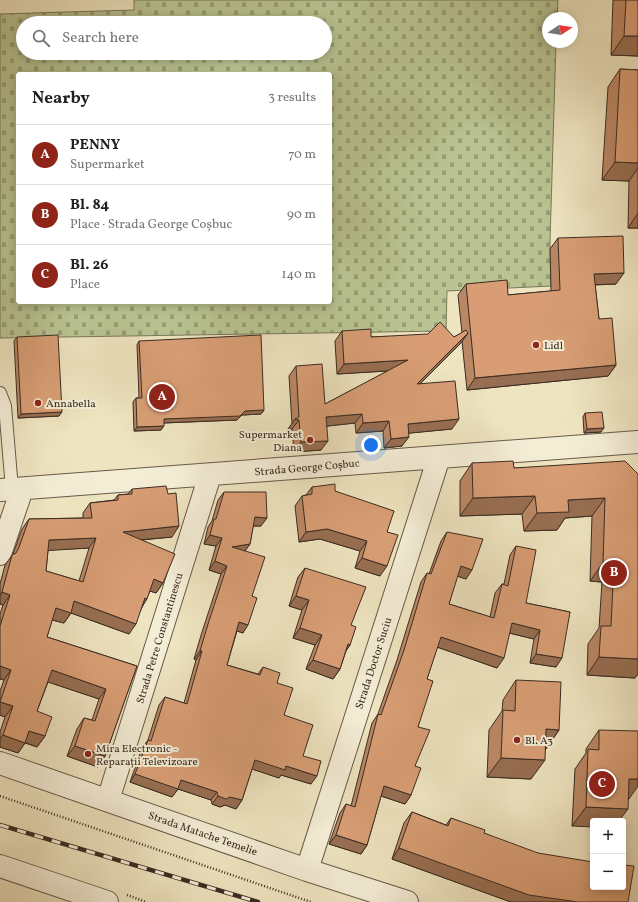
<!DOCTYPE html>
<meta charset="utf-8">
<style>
body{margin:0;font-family:Vollkorn,serif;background:#f6f6f6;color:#202124}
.controls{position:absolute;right:12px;bottom:12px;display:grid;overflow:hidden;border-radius:4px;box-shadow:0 2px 10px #0003}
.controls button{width:36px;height:36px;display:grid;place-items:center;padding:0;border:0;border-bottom:1px solid #e0e0e0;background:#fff;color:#202124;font:20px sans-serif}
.compass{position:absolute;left:542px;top:12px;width:36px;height:36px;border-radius:50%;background:#fff;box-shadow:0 2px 10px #0003;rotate:78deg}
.you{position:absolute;left:371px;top:445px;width:14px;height:14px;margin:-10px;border:3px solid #fff;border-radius:50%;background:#1a73e8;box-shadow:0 0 0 6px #1a73e833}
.badge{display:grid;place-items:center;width:26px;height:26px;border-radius:50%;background:#8f2418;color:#fff;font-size:13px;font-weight:700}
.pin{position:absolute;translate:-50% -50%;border:2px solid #fff;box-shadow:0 1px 4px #0006}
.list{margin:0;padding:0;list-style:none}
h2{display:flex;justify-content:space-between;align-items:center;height:52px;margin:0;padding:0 16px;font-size:17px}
h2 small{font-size:13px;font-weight:400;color:#757577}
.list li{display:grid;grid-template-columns:26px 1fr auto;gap:12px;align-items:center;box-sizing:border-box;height:60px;padding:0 16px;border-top:1px solid #e0e0e0}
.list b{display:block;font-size:15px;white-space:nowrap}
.list p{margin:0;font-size:13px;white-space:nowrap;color:#757577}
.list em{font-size:13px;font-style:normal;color:#757577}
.icon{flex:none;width:22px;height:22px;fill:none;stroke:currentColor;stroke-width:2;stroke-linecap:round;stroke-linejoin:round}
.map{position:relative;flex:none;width:638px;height:902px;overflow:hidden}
.search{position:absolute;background:#fff;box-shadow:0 2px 10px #0003;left:16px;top:16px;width:316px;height:44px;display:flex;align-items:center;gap:10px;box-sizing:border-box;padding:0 14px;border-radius:22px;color:#757577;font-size:15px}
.panel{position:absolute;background:#fff;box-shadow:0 2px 10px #0003;left:16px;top:72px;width:316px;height:232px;border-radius:4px}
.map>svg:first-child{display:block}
.cemetery{fill:url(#cemetery-stones);stroke:#7a785a;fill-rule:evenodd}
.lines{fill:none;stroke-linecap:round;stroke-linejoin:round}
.service-casing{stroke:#685a4a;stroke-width:14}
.minor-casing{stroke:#685a4a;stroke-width:24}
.tertiary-casing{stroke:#685a4a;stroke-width:24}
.path{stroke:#3b2c23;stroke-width:2.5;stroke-dasharray:1 2;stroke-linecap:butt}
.service{stroke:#f4edd6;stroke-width:12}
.minor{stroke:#f4edd6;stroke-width:22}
.tertiary{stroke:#f4edd6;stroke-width:22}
.rail-casing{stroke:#3b2c23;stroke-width:4.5}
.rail{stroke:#f4edd6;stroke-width:3;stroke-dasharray:9;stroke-linecap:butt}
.wall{fill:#ba8764;stroke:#3b2c23;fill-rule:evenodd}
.shaded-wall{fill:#976e51;stroke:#3b2c23}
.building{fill:#d89d74;stroke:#3b2c23;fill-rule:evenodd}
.poi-dot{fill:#8f2418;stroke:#f4edd6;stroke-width:1.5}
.labels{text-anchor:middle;stroke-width:4;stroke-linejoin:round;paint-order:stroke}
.poi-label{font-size:11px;fill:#3b2c23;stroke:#f4edd6;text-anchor:start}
.street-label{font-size:11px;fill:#3b2c23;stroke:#f4edd6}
</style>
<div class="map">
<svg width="638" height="902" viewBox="0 0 638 902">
<defs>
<pattern id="cemetery-stones" width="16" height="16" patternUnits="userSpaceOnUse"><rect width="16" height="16" fill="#b9c492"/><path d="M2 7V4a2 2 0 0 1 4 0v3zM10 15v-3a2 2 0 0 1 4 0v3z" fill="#989f77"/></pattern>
</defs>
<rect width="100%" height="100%" fill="#eee4c0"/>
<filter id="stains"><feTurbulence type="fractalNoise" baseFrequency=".005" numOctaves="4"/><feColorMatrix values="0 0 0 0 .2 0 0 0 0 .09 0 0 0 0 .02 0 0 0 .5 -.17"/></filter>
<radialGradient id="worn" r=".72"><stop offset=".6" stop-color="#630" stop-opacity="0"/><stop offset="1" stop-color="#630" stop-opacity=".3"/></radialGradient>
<path class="cemetery" d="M 134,0 L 558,0 L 557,18 L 548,18 L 548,42 L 556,42 L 550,242 L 551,286 L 447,291 L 446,331 L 0,338 L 0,14 L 134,10 ZM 23,23 L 325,23 L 325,53 L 23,53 ZM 18,74 L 330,74 L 330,302 L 18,302 Z"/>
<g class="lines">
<defs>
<path id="service" d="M 0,393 L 5,406 L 12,489"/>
<path id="minor" d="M 0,490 L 638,442
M 0,554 L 22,489
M 0,763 L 307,870 L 407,902
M 108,800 L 210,475
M 307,870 L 439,457"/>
<path id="tertiary" d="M 0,866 L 107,902"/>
</defs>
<use href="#service" class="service-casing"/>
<use href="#minor" class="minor-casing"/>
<use href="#tertiary" class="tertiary-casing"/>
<path class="path" d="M 0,796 L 311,902
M 127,895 L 146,902"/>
<use href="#service" class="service"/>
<use href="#minor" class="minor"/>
<use href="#tertiary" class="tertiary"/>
<defs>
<path id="rail" d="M 0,825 L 258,902"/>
</defs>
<use href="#rail" class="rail-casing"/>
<use href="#rail" class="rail"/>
</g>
<path class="wall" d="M 613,0 L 638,0 L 638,56 L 611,55 Z
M 620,69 L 638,70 L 638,228 L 628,228 L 629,181 L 602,180 L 608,87 Z
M 558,238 L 616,284 L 595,285 L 599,319 L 616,365 L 608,376 L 467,390 L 462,341 L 420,384 L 452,429 L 409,433 L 402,446 L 384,448 L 383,431 L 356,433 L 355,423 L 327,426 L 321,450 L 294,452 L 292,429 L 288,429 L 292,424 L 289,376 L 296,366 L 325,404 L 388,371 L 337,374 L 335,341 L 342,331 L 371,337 L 454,337 L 462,333 L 458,295 L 466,284 L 508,295 L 551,291 L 550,249 Z
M 17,337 L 59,416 L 18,418 L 14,341 Z
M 139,341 L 264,410 L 261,414 L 242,415 L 237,420 L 164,423 L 161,430 L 134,431 L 133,402 L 136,398 L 139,398 L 137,345 Z
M 585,413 L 601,432 L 584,433 L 583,417 Z
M 472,463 L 514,468 L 638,474 L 638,674 L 635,678 L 587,675 L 588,644 L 599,628 L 602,582 L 590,581 L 592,516 L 565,518 L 557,530 L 524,531 L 522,514 L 460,516 L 460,481 Z
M 312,487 L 335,491 L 387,532 L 380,576 L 355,568 L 360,551 L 320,539 L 299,542 L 295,506 L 302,496 L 306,495 Z
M 132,489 L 172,537 L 142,540 L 163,583 L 156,593 L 150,591 L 129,634 L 71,613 L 64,623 L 52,620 L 47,637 L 137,666 L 105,756 L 98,767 L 67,756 L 77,729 L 84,718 L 92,720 L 99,699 L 48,682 L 37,711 L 45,736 L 37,747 L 25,743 L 18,753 L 0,747 L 0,732 L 5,717 L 0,715 L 0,691 L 4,680 L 0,679 L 0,614 L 3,605 L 0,604 L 0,584 L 5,565 L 13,554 L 22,529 L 29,519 L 83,518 L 83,513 L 90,503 L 114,500 L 118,495 L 128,494 ZM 89,548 L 79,581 L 46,571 L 48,550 Z
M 224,492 L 261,526 L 253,526 L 250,544 L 245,551 L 252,596 L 243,633 L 237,631 L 227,665 L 258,674 L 263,667 L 277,683 L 284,715 L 303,756 L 311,784 L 281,775 L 279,778 L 252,769 L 242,800 L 236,809 L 225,805 L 220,807 L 212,804 L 211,800 L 178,789 L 172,797 L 130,782 L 142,748 L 148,740 L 159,705 L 165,697 L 184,703 L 196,660 L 194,659 L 202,632 L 221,574 L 209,570 L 216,546 L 204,544 L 208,527 L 212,521 L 218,500 Z
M 447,532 L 466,579 L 457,576 L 449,604 L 490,617 L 495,593 L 502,584 L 504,584 L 510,555 L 516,546 L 526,603 L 570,612 L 556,667 L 530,663 L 534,639 L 509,633 L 497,668 L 437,647 L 427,679 L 418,727 L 415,766 L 411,795 L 405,804 L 381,796 L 367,845 L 361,854 L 329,844 L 340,813 L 346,804 L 351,806 L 372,723 L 378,714 L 397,660 L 421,582 L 427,573 L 429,574 L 441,541 Z
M 305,568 L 351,625 L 350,645 L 346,651 L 340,669 L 333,679 L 306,669 L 315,645 L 293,638 L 302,610 L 289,606 L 298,577 Z
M 516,680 L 559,730 L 546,749 L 545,749 L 531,779 L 487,777 L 489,730 L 502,711 L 503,700 Z
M 599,730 L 629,799 L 572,826 L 575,769 L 586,753 L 586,749 Z
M 412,812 L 446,825 L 451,818 L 484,833 L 628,902 L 511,902 L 392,859 L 404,823 Z"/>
<path class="shaded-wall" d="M 624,36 L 638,36 L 638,56 L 611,55 Z
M 615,162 L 638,163 L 638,168 L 629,181 L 602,180 Z
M 638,213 L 638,228 L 628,228 Z
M 624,273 L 616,284 L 586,285 L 594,274 Z
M 468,333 L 461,343 L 410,394 L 417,384 Z
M 408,360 L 401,370 L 337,374 L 344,364 Z
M 616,365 L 608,376 L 467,390 L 475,378 Z
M 264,410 L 261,414 L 242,415 L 237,420 L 161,423 L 164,419 L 245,411 Z
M 62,412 L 59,416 L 18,418 L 21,414 Z
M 362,414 L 355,423 L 319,427 L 326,417 Z
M 295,419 L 299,420 L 292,429 L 288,429 Z
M 459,419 L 452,429 L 401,434 L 408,424 Z
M 389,421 L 383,431 L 356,433 L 363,423 Z
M 164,426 L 161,430 L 134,431 L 137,427 Z
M 604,428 L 601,432 L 584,433 L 587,429 Z
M 409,437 L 402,446 L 384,448 L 391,439 Z
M 328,441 L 321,450 L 294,452 L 301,442 Z
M 535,496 L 522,514 L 460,516 L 473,498 Z
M 605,498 L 592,516 L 565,518 L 557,530 L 524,531 L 537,513 L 568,500 Z
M 255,517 L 267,518 L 261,526 L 249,526 Z
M 179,526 L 172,537 L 115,542 L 123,532 Z
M 327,529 L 367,541 L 360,551 L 320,539 L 299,542 L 306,532 Z
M 210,535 L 222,538 L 216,546 L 204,544 Z
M 96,538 L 89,548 L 41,551 L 49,540 Z
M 250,544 L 244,552 L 232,547 Z
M 362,558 L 387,566 L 380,576 L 355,568 Z
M 215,561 L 227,566 L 221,574 L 209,570 Z
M 603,563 L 614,564 L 602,582 L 590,581 Z
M 461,566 L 472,570 L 466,579 L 454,575 Z
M 154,579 L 163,583 L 156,593 L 147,590 Z
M 2,592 L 10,595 L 3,605 L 0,604 L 0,596 Z
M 296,596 L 309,600 L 302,610 L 289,606 Z
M 145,598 L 147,599 L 140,610 Z
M 74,601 L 136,624 L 129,634 L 71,613 L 64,623 L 49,619 L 56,608 Z
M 239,622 L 248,625 L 243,633 L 234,630 Z
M 512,623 L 540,630 L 534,639 L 505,632 Z
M 300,628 L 322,635 L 315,645 L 293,638 Z
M 441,637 L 504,658 L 497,668 L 434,646 Z
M 348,644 L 350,645 L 343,654 Z
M 200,651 L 202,651 L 196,660 L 194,659 Z
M 536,654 L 562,658 L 556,667 L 530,663 Z
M 599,657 L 638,659 L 638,674 L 635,678 L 587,675 Z
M 313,660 L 340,669 L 333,679 L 306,669 Z
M 0,666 L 11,670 L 4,680 L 0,679 Z
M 52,670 L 106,689 L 99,699 L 45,681 Z
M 0,702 L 13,706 L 5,717 L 0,715 Z
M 546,729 L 559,730 L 546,749 L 532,749 Z
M 29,731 L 45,736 L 37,747 L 22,741 Z
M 3,735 L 25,743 L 18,753 L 0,747 L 0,739 Z
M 75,746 L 105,756 L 98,767 L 67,756 Z
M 501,758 L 545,760 L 531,779 L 487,777 Z
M 255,760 L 286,766 L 317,776 L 311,784 L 281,775 L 279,778 L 249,768 Z
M 135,774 L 181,780 L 217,792 L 211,800 L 178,789 L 172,797 L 130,782 Z
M 629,779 L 638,779 L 638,786 L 629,799 L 616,798 Z
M 384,786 L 411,795 L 405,804 L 378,795 Z
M 218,796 L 230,797 L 242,800 L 236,809 L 225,805 L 220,807 L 212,804 Z
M 586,807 L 628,809 L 619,821 L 593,821 L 593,827 L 572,826 Z
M 336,835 L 367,845 L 361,854 L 329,844 Z
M 399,848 L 578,902 L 511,902 L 392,859 Z"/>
<path class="building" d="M 626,0 L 638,0 L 638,36 L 624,36 Z
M 620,69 L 638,70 L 638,163 L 615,162 Z
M 623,236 L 624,273 L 594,274 L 599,319 L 612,318 L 616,365 L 475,378 L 466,284 L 507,280 L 508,295 L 560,290 L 558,238 Z
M 440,322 L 454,337 L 466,330 L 468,333 L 417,384 L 455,381 L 459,419 L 408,424 L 409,437 L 391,439 L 389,421 L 363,423 L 362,414 L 326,417 L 328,441 L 301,442 L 299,420 L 295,419 L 299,417 L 296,366 L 322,364 L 325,404 L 408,360 L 344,364 L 342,331 L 371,329 L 371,337 L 428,334 Z
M 58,335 L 62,412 L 21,414 L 17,337 Z
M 261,335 L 264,410 L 245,411 L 240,416 L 164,419 L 164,426 L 137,427 L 136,398 L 142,398 L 139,341 Z
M 602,412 L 604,428 L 587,429 L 585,413 Z
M 513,461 L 514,468 L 625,461 L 638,474 L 638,659 L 599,657 L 601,626 L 611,626 L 614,564 L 603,563 L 605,498 L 568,500 L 569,512 L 537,513 L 535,496 L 473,498 L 472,463 Z
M 335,484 L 335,491 L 394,511 L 387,532 L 398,535 L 387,566 L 362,558 L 367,541 L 327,529 L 306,532 L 302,496 L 312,494 L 312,487 Z
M 166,486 L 168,494 L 176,493 L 179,526 L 123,532 L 175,554 L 163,583 L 154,579 L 147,599 L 145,598 L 136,624 L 74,601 L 71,613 L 56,608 L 47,637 L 137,666 L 105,756 L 75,746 L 84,718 L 95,721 L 106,689 L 52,670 L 37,711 L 52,717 L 45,736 L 29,731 L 25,743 L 3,735 L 13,706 L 0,702 L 11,670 L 0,666 L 0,626 L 10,595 L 2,592 L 12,555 L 16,553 L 19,547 L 29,519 L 92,518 L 90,503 L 118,500 L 118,495 L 132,494 L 132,489 ZM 96,538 L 83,582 L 46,571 L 49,540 Z
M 224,492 L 266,492 L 267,518 L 255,517 L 250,544 L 232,547 L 265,557 L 252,596 L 257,598 L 248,625 L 239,622 L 227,665 L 260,675 L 263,667 L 280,673 L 277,683 L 293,688 L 284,715 L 313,725 L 303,756 L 321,761 L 317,776 L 286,766 L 285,770 L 255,760 L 242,800 L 230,797 L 226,799 L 218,796 L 217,792 L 181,780 L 178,789 L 135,774 L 148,740 L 151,741 L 165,697 L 187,704 L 202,651 L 200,651 L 208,624 L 227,566 L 215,561 L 222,538 L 210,535 L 214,519 L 216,519 Z
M 447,532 L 483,539 L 472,570 L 461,566 L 449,604 L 494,618 L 502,584 L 508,586 L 516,546 L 536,550 L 526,603 L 570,612 L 562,658 L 536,654 L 540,630 L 512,623 L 504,658 L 441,637 L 427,679 L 433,681 L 418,727 L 430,730 L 415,766 L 421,768 L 411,795 L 384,786 L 367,845 L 336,835 L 346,804 L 355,807 L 378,714 L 381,715 L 404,650 L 427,573 L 431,574 Z
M 305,568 L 366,587 L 351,625 L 356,627 L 350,645 L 348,644 L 340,669 L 313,660 L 322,635 L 300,628 L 309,600 L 296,596 Z
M 516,680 L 561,682 L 559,730 L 546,729 L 545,760 L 501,758 L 503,710 L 515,711 Z
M 599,730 L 638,731 L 638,779 L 629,779 L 628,809 L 586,807 L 588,749 L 599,750 Z
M 412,812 L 448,826 L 451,818 L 485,830 L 484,833 L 538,853 L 593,862 L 593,887 L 623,887 L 623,865 L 634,866 L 628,902 L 578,902 L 529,895 L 399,848 Z"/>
<g class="poi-dot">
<circle cx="536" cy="345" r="4"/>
<circle cx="38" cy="403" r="4"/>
<circle cx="310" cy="440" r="4"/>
<circle cx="517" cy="740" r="4"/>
<circle cx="88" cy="754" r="4"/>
</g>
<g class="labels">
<g class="poi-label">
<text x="544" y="349">Lidl</text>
<text x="46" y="407">Annabella</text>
<text x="302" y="438" text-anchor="end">Supermarket<tspan x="302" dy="13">Diana</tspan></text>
<text x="525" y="744">Bl. A3</text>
<text x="96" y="752">Mira Electronic -<tspan x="96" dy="13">Reparații Televizoare</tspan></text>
</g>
<g class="street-label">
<text transform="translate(307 467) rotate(-5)" y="4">Strada George Coșbuc</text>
<text transform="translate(159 638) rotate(-73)" y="4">Strada Petre Constantinescu</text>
<text transform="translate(373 663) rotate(-72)" y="4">Strada Doctor Suciu</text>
<text transform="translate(203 833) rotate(19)" y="4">Strada Matache Temelie</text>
</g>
</g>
<rect width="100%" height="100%" filter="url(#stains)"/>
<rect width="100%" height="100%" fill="url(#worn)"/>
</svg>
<div class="controls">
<button>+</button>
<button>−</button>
</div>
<svg class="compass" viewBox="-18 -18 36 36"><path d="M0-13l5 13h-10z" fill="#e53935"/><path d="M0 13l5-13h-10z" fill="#757577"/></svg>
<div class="you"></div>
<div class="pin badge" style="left:162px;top:397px">A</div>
<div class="pin badge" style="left:614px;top:573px">B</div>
<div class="pin badge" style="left:602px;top:784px">C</div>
<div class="search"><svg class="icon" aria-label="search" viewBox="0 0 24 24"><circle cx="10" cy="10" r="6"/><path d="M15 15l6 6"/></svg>Search here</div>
<section class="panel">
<h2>Nearby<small>3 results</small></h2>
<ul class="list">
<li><span class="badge">A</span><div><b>PENNY</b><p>Supermarket</p></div><em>70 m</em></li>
<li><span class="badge">B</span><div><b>Bl. 84</b><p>Place · Strada George Coșbuc</p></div><em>90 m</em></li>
<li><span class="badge">C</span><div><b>Bl. 26</b><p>Place</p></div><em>140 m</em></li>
</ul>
</section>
</div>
